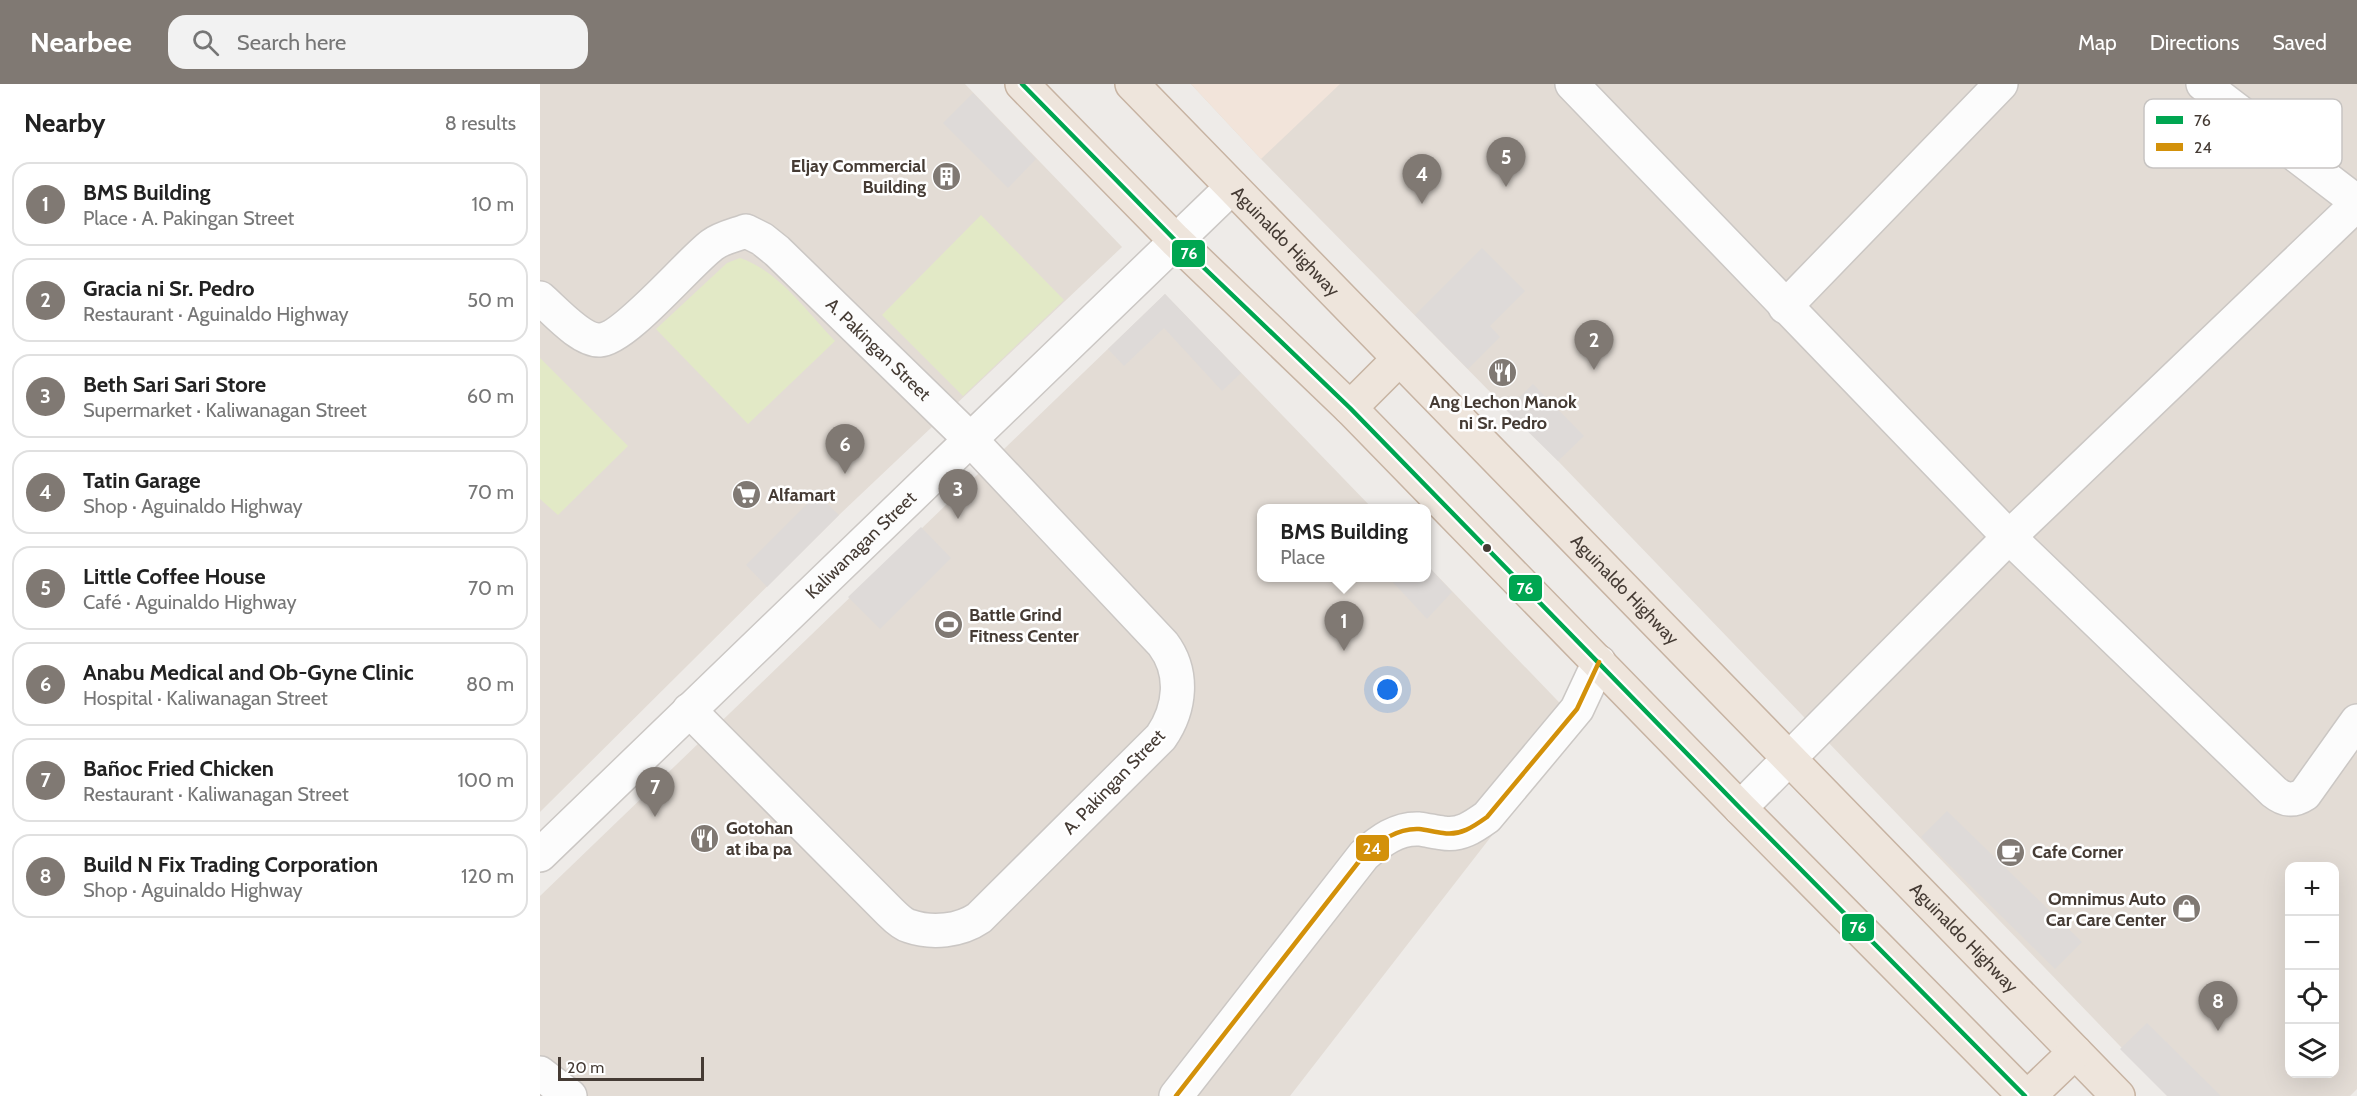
<!DOCTYPE html>
<meta charset="utf-8">
<style>
body{margin:0;font-family:Cabin,sans-serif;background:#f2f2f2;color:#222}
.controls{position:absolute;right:18px;bottom:18px;display:grid;overflow:hidden;border-radius:12px;box-shadow:0 6px 24px #0002}
.controls button{width:54px;height:54px;display:grid;place-items:center;padding:0;border:0;border-bottom:2px solid #e0e0e0;background:#fff;color:#222;font:30px sans-serif}
.scale{position:absolute;left:18px;bottom:15px;width:146px;box-sizing:border-box;padding-left:6px;border:3px solid #453b34;border-top:0;font-size:16px;line-height:21px;white-space:nowrap;color:#453b34;-webkit-text-stroke:4px #fff;paint-order:stroke}
.you{position:absolute;left:848px;top:606px;width:21px;height:21px;margin:-15px;border:4px solid #fff;border-radius:50%;background:#1a73e8;box-shadow:0 0 0 9px #1a73e833}
.badge{display:grid;place-items:center;width:39px;height:39px;border-radius:50%;background:#807973;color:#fff;font-size:20px;font-weight:700}
.pin{position:absolute;translate:-50% -50px;filter:drop-shadow(0 2px 3px #0008)}
.pin::after{content:'';position:absolute;top:32px;width:21px;height:18px;background:inherit;clip-path:polygon(0 0,100% 0,50% 100%)}
.popup{position:absolute;left:717px;top:420px;width:174px;height:78px;box-sizing:border-box;display:grid;place-content:center;border-radius:12px;background:#fff;filter:drop-shadow(0 2px 4px #0005);font-size:20px;white-space:nowrap;color:#767676}
.popup b{font-size:22px;color:#222}
.popup::after{content:'';position:absolute;left:50%;top:100%;margin-left:-12px;border:12px solid transparent;border-top-color:#fff}
.list{margin:0;padding:0;list-style:none}
h2{display:flex;justify-content:space-between;align-items:center;height:78px;margin:0;padding:0 24px;font-size:26px}
h2 small{font-size:20px;font-weight:400;color:#767676}
.list li{display:grid;grid-template-columns:39px 1fr auto;gap:18px;align-items:center;box-sizing:border-box;height:84px;margin:0 12px 12px;padding:0 12px;border:2px solid #e0e0e0;border-radius:18px}
.list b{display:block;font-size:22px;white-space:nowrap}
.list p{margin:0;font-size:20px;white-space:nowrap;color:#767676}
.list em{font-size:20px;font-style:normal;color:#767676}
.icon{flex:none;width:33px;height:33px;fill:none;stroke:currentColor;stroke-width:2;stroke-linecap:round;stroke-linejoin:round}
.map{position:relative;flex:none;width:1817px;height:1012px;overflow:hidden}
header{display:flex;align-items:center;gap:36px;box-sizing:border-box;height:84px;padding:0 30px;background:#807973;color:#fff}
header strong{font-size:28px}
nav{display:flex;gap:33px;margin-inline-start:auto;font-size:21px}
.search{width:420px;height:54px;background:#f2f2f2;display:flex;align-items:center;gap:15px;box-sizing:border-box;padding:0 21px;border-radius:18px;color:#767676;font-size:22px}
main{display:flex}
aside{flex:1;background:#fff}
.map>svg:first-child{display:block}
.residential{fill:#e3dcd5;fill-rule:evenodd}
.commercial{fill:#f2e4da}
.green{fill:#e2e9c6}
.parking{fill:#dedad8}
.lines{fill:none;stroke-linecap:round;stroke-linejoin:round}
.minor-casing{stroke:#cbc7c4;stroke-width:36}
.tertiary-casing{stroke:#cbc7c4;stroke-width:36}
.trunk-casing{stroke:#c7b3a2;stroke-width:36}
.minor{stroke:#fcfcfc;stroke-width:33}
.tertiary{stroke:#fcfcfc;stroke-width:33}
.trunk{stroke:#eee5dc;stroke-width:33}
.bus-1-casing{stroke:#fff;stroke-width:9}
.bus-2-casing{stroke:#fff;stroke-width:9}
.bus-1{stroke:#00a651;stroke-width:4.5}
.bus-2{stroke:#d3910a;stroke-width:4.5}
.bus-dot{fill:#453b34;stroke:#fff;stroke-width:2}
.labels{text-anchor:middle;stroke-width:5;stroke-linejoin:round;paint-order:stroke}
.poi-label{font-size:18px;font-weight:bold;fill:#453b34;stroke:#fff;text-anchor:start}
.street-label{font-size:18px;fill:#453b34;stroke:#fff}
.key{fill:#fff;stroke:#c7c4c2;stroke-width:1.5}
.key-label{font-size:16px;fill:#453b34}
.line-badge{stroke:#fff;stroke-width:2}
.badge-label{font-size:16px;text-anchor:middle;font-weight:bold;fill:#fff}
</style>
<header>
<strong>Nearbee</strong>
<div class="search"><svg class="icon" aria-label="search" viewBox="0 0 24 24"><circle cx="10" cy="10" r="6"/><path d="M15 15l6 6"/></svg>Search here</div>
<nav><a>Map</a><a>Directions</a><a>Saved</a></nav>
</header>
<main>
<aside>
<h2>Nearby<small>8 results</small></h2>
<ul class="list">
<li><span class="badge">1</span><div><b>BMS Building</b><p>Place · A. Pakingan Street</p></div><em>10 m</em></li>
<li><span class="badge">2</span><div><b>Gracia ni Sr. Pedro</b><p>Restaurant · Aguinaldo Highway</p></div><em>50 m</em></li>
<li><span class="badge">3</span><div><b>Beth Sari Sari Store</b><p>Supermarket · Kaliwanagan Street</p></div><em>60 m</em></li>
<li><span class="badge">4</span><div><b>Tatin Garage</b><p>Shop · Aguinaldo Highway</p></div><em>70 m</em></li>
<li><span class="badge">5</span><div><b>Little Coffee House</b><p>Café · Aguinaldo Highway</p></div><em>70 m</em></li>
<li><span class="badge">6</span><div><b>Anabu Medical and Ob-Gyne Clinic</b><p>Hospital · Kaliwanagan Street</p></div><em>80 m</em></li>
<li><span class="badge">7</span><div><b>Bañoc Fried Chicken</b><p>Restaurant · Kaliwanagan Street</p></div><em>100 m</em></li>
<li><span class="badge">8</span><div><b>Build N Fix Trading Corporation</b><p>Shop · Aguinaldo Highway</p></div><em>120 m</em></li>
</ul>
</aside>
<div class="map">
<svg width="1817" height="1012" viewBox="0 0 1817 1012">
<rect width="100%" height="100%" fill="#eeebe8"/>
<path class="residential" d="M 0,0 L 425,0 L 582,163 L 299,431 L 0,728 Z
M 651,0 L 1817,0 L 1817,1005 L 1810,1012 L 1628,1012 L 1018,377 L 721,75 ZM 1750,782 L 1794,782 L 1794,990 L 1750,990 Z
M 625,210 L 832,424 L 722,424 L 722,494 L 886,494 L 887,481 L 1039,639 L 750,1012 L 0,1012 L 0,812 Z"/>
<path class="commercial" d="M 651,0 L 800,0 L 721,75 Z"/>
<path class="green" d="M 441,131 L 524,216 L 423,312 L 342,231 Z
M 200,174 C 239,187 267,228 295,257 L 208,340 L 116,245 L 187,179 Z
M 0,274 L 88,362 L 18,431 L 0,415 Z"/>
<path class="parking" d="M 433,9 L 496,75 L 468,104 L 403,39 Z
M 942,164 L 985,207 L 950,242 L 960,253 L 928,285 L 875,231 Z
M 625,210 L 701,289 L 682,307 L 624,244 L 584,282 L 568,265 Z
M 993,300 L 1044,352 L 1018,377 L 966,326 Z
M 277,410 L 299,431 L 227,503 L 206,481 Z
M 381,443 L 411,474 L 340,545 L 308,513 Z
M 887,481 L 912,508 L 887,535 L 849,494 L 886,494 Z
M 1407,727 L 1542,858 L 1515,885 L 1381,753 Z
M 1607,939 L 1681,1012 L 1627,1012 L 1580,965 Z"/>
<g class="lines">
<defs>
<g id="minor">
<path d="M 1032,0 L 1469,453 L 1734,708 C 1744,716 1753,718 1765,710 L 1817,637"/>
<path d="M 1663,0 L 1817,118"/>
<path id="s1" d="M 0,214 C 14,226 41,257 60,256 C 85,255 148,179 172,161 C 181,154 195,151 206,147 L 222,155 L 237,167 L 430,355 L 623,560 C 644,588 641,624 621,653 L 439,834 C 420,847 392,850 369,842 C 362,840 355,833 350,828 L 149,626"/>
<path d="M 1245,223 L 1461,0"/>
<path d="M 1200,724 L 1469,453 L 1817,120"/>
<path d="M 636,1012 L 824,771 C 840,757 857,744 879,745 C 887,746 895,748 903,749 C 920,752 933,743 947,733 L 1037,625 L 1059,578"/>
</g>
<g id="tertiary">
<path id="s2" d="M 0,771 L 692,103"/>
<path d="M 0,989 L 30,1012"/>
</g>
<g id="trunk">
<path d="M 482,0 L 635,156 L 810,324 L 1200,724 L 1485,1012"/>
<path id="s3" d="M 592,0 L 1578,1012"/>
<path d="M 810,324 L 859,275"/>
<path d="M 1489,1012 L 1535,968"/>
</g>
</defs>
<use href="#minor" class="minor-casing"/>
<use href="#tertiary" class="tertiary-casing"/>
<use href="#trunk" class="trunk-casing"/>
<use href="#minor" class="minor"/>
<use href="#tertiary" class="tertiary"/>
<use href="#trunk" class="trunk"/>
<defs>
<path id="bus-1" d="M 482,0 L 635,156 L 810,324 L 1200,724 L 1485,1012"/>
<path id="bus-2" d="M 636,1012 L 824,771 C 840,757 857,744 879,745 C 887,746 895,748 903,749 C 920,752 933,743 947,733 L 1037,625 L 1059,578"/>
</defs>
<use href="#bus-1" class="bus-1-casing"/>
<use href="#bus-2" class="bus-2-casing"/>
<use href="#bus-1" class="bus-1"/>
<use href="#bus-2" class="bus-2"/>
</g>
<defs>
<symbol id="building-disc" viewBox="-11 -11 22 22"><circle r="9.5" fill="#807973" stroke="#fff"/><path d="M-4-6H4V6H1V3H-1V6H-4ZM-2.5-4.3h1.7v1.8h-1.7ZM.8-4.3h1.7v1.8H.8ZM-2.5-1h1.7V.8h-1.7ZM.8-1h1.7V.8H.8Z" fill="#fff"/></symbol>
<symbol id="restaurant-disc" viewBox="-11 -11 22 22"><circle r="9.5" fill="#807973" stroke="#fff"/><path d="M-5-6h1v4h1v-4h1v4h1v-4h1v5L-1.5 .5V6h-2V.5L-5-1ZM5-6V6H3V1.5H1.5Q1.5-4 5-6Z" fill="#fff"/></symbol>
<symbol id="supermarket-disc" viewBox="-11 -11 22 22"><circle r="9.5" fill="#807973" stroke="#fff"/><path d="M-6-5.5h2.5l.6 2H6L4.5 2H-2.5L-4.4-4H-6ZM-1.5 3.2a1.3 1.3 0 1 0 .1 0ZM3 3.2a1.3 1.3 0 1 0 .1 0Z" fill="#fff"/></symbol>
<symbol id="stadium-disc" viewBox="-11 -11 22 22"><circle r="9.5" fill="#807973" stroke="#fff"/><path d="M0-5a6.5 5 0 1 0 0 10a6.5 5 0 1 0 0-10ZM-3.5-1.8h7v3.6h-7Z" fill="#fff"/></symbol>
<symbol id="cafe-disc" viewBox="-11 -11 22 22"><circle r="9.5" fill="#807973" stroke="#fff"/><path d="M-5.5-4.5H6V0H3Q3 3.5 0 3.5H-2.5Q-5.5 3.5-5.5 0ZM3-3.2v2h1.7v-2ZM-6 4.5H4V6H-6Z" fill="#fff"/></symbol>
<symbol id="shop-disc" viewBox="-11 -11 22 22"><circle r="9.5" fill="#807973" stroke="#fff"/><path d="M-5-2.5h2.3a2.7 3.5 0 0 1 5.4 0H5L5.5 6h-11ZM-1.5-2.5h3a1.5 2.3 0 0 0-3 0Z" fill="#fff"/></symbol>
</defs>
<g fill-rule="evenodd">
<use href="#building-disc" x="390" y="76" width="33" height="33"/>
<use href="#restaurant-disc" x="946" y="272" width="33" height="33"/>
<use href="#supermarket-disc" x="190" y="394" width="33" height="33"/>
<use href="#stadium-disc" x="392" y="524" width="33" height="33"/>
<use href="#restaurant-disc" x="148" y="738" width="33" height="33"/>
<use href="#cafe-disc" x="1454" y="752" width="33" height="33"/>
<use href="#shop-disc" x="1630" y="808" width="33" height="33"/>
</g>
<circle class="bus-dot" cx="947" cy="464" r="5"/>
<g class="labels">
<g class="poi-label">
<text x="386" y="88" text-anchor="end">Eljay Commercial<tspan x="386" dy="21">Building</tspan></text>
<text x="963" y="324" text-anchor="middle">Ang Lechon Manok<tspan x="963" dy="21">ni Sr. Pedro</tspan></text>
<text x="228" y="417">Alfamart</text>
<text x="429" y="537">Battle Grind<tspan x="429" dy="21">Fitness Center</tspan></text>
<text x="186" y="750">Gotohan<tspan x="186" dy="21">at iba pa</tspan></text>
<text x="1492" y="774">Cafe Corner</text>
<text x="1626" y="821" text-anchor="end">Omnimus Auto<tspan x="1626" dy="21">Car Care Center</tspan></text>
</g>
<g class="street-label">
<text dy="6" stroke="none"><textPath href="#s3" startOffset="220">Aguinaldo Highway</textPath></text>
<text dy="6" stroke="none"><textPath href="#s1" startOffset="438">A. Pakingan Street</textPath></text>
<text dy="6" stroke="none"><textPath href="#s2" startOffset="446">Kaliwanagan Street</textPath></text>
<text dy="6" stroke="none"><textPath href="#s3" startOffset="706">Aguinaldo Highway</textPath></text>
<text transform="translate(574 698) rotate(-46)" y="6">A. Pakingan Street</text>
<text dy="6" stroke="none"><textPath href="#s3" startOffset="1192">Aguinaldo Highway</textPath></text>
</g>
</g>
<rect x="1604" y="15" width="198" height="69" rx="9" class="key"/>
<rect x="1616" y="32" width="27" height="8" fill="#00a651"/>
<rect x="1616" y="59" width="27" height="8" fill="#d3910a"/>
<g class="key-label">
<text x="1654" y="42">76</text>
<text x="1654" y="69">24</text>
</g>
<g class="line-badge">
<rect x="631" y="155" width="35" height="29" rx="6" fill="#00a651"/>
<rect x="968" y="490" width="35" height="28" rx="6" fill="#00a651"/>
<rect x="815" y="750" width="35" height="28" rx="6" fill="#d3910a"/>
<rect x="1301" y="829" width="34" height="29" rx="6" fill="#00a651"/>
</g>
<g class="badge-label">
<text x="649" y="175">76</text>
<text x="985" y="510">76</text>
<text x="832" y="770">24</text>
<text x="1318" y="849">76</text>
</g>
</svg>
<div class="controls">
<button>+</button>
<button>−</button>
<button><svg class="icon" aria-label="locate" viewBox="0 0 24 24"><circle cx="12" cy="12" r="6"/><path d="M12 2v4M12 18v4M2 12h4M18 12h4"/></svg></button>
<button><svg class="icon" aria-label="layers" viewBox="0 0 24 24"><path d="M12 4l9 5-9 5-9-5zM3 14l9 5 9-5"/></svg></button>
</div>
<div class="scale">20 m</div>
<div class="you"></div>
<div class="pin badge" style="left:804px;top:567px">1</div>
<div class="popup"><b>BMS Building</b>Place</div>
<div class="pin badge" style="left:1054px;top:286px">2</div>
<div class="pin badge" style="left:418px;top:435px">3</div>
<div class="pin badge" style="left:882px;top:120px">4</div>
<div class="pin badge" style="left:966px;top:103px">5</div>
<div class="pin badge" style="left:305px;top:390px">6</div>
<div class="pin badge" style="left:115px;top:733px">7</div>
<div class="pin badge" style="left:1678px;top:947px">8</div>
</div>
</main>
